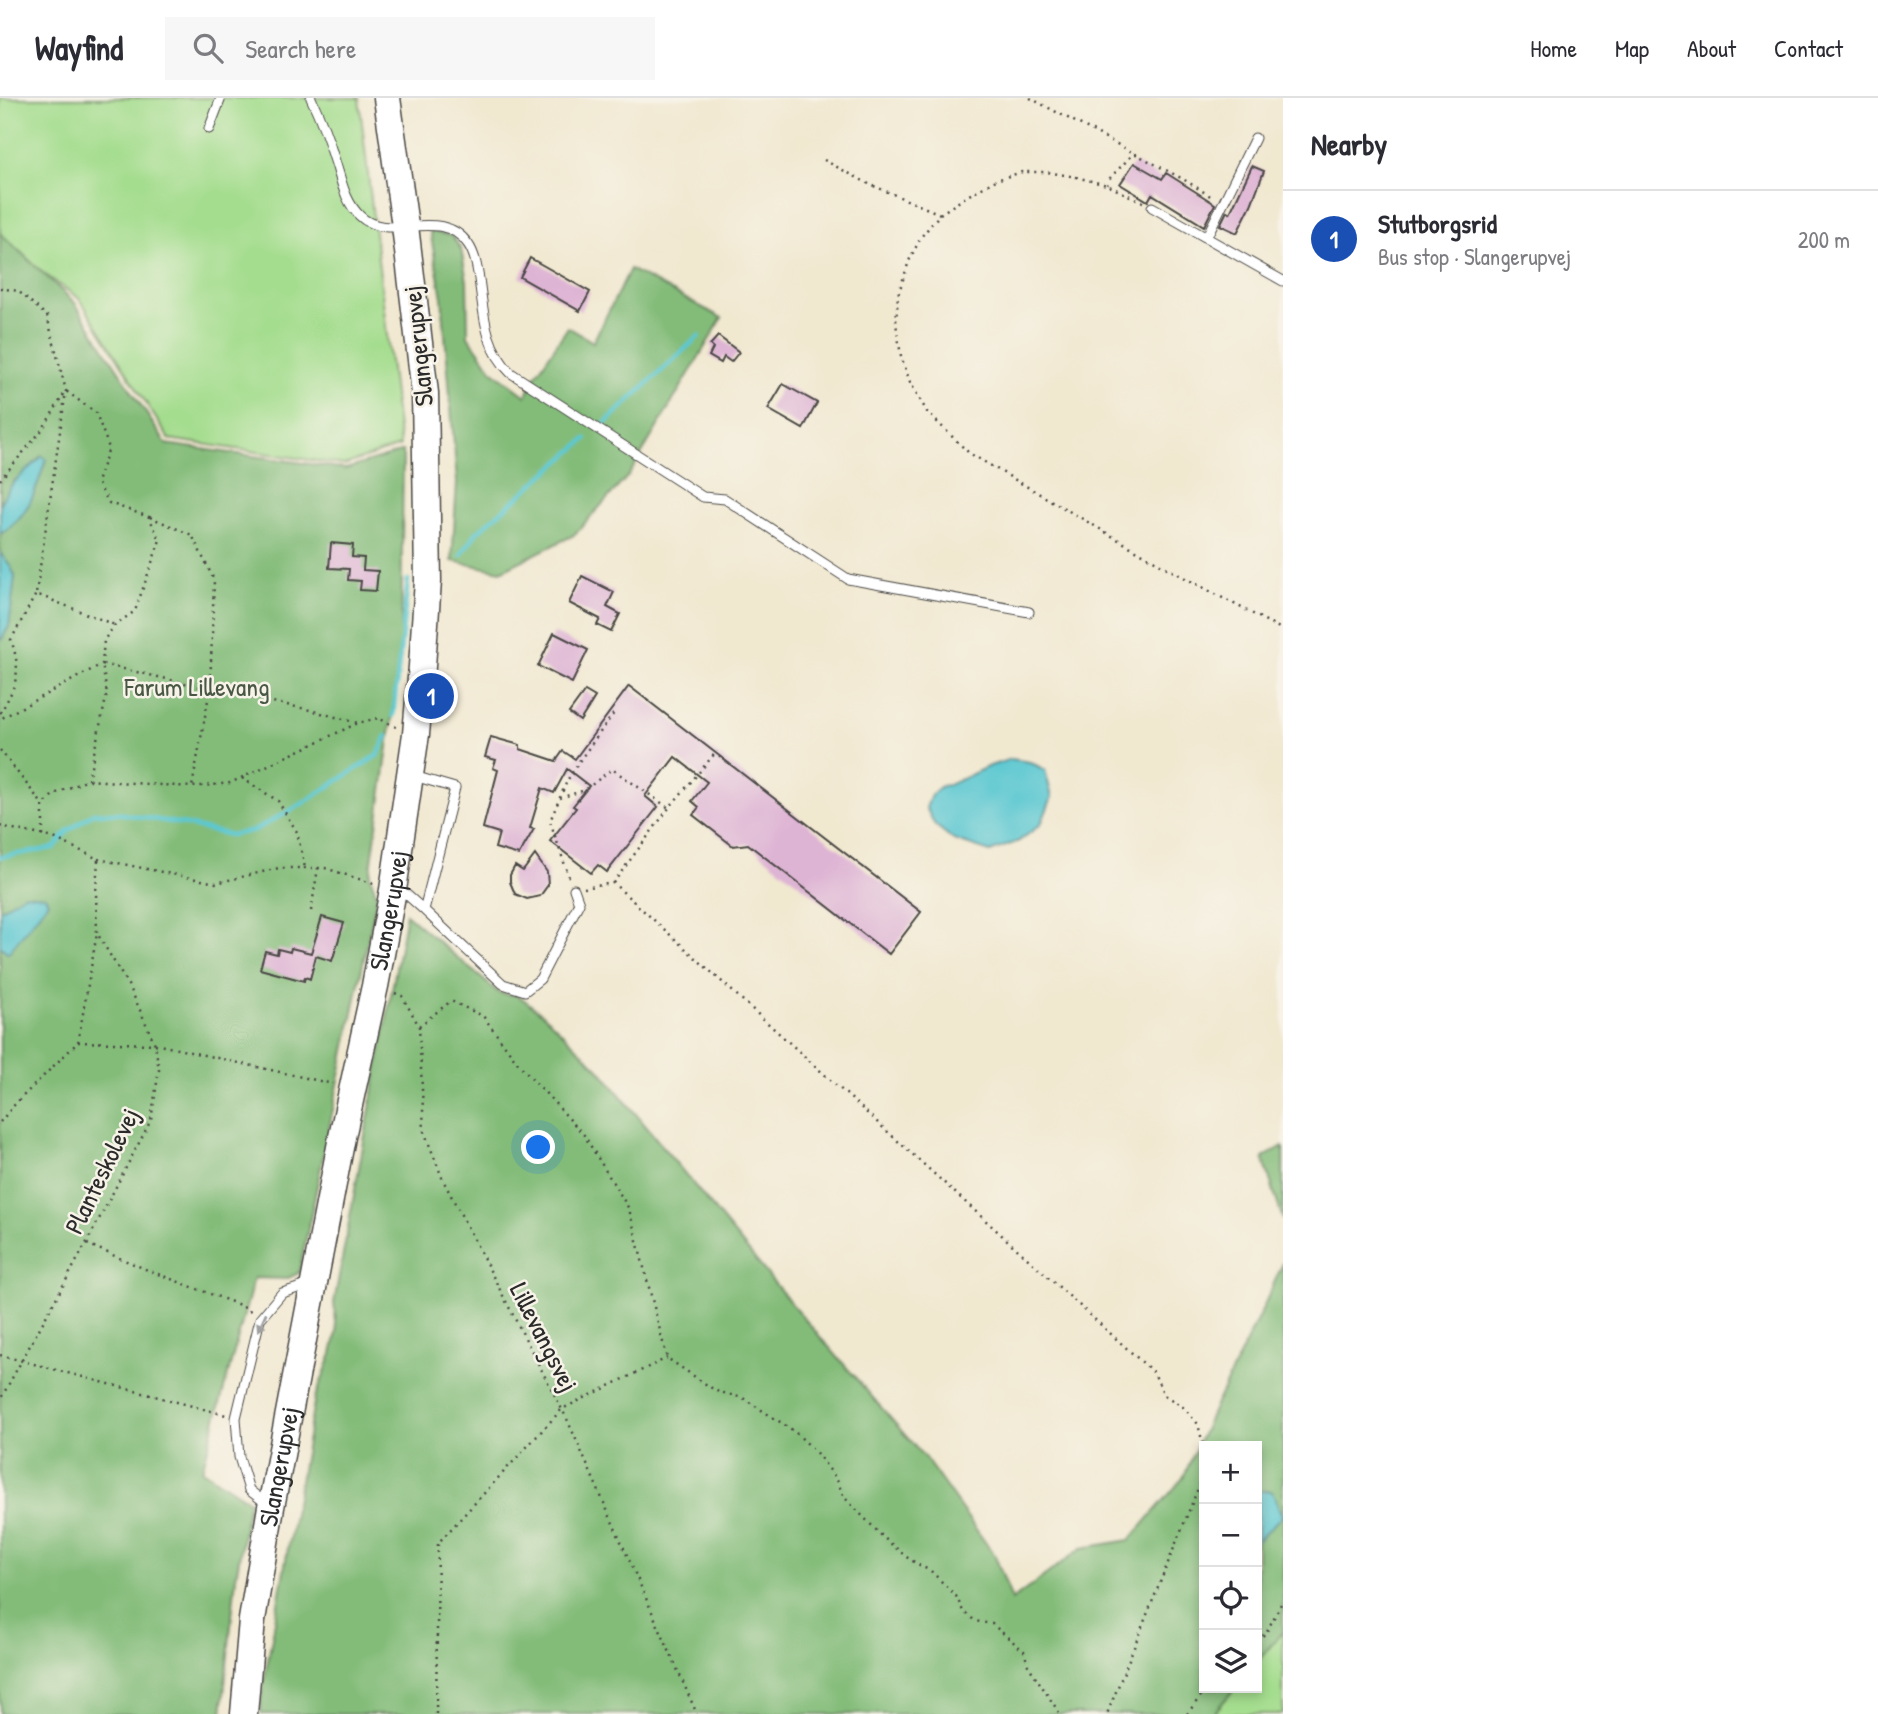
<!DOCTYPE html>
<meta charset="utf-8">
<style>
body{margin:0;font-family:"Patrick Hand",sans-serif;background:#f7f7f7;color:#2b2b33}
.controls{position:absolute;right:21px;bottom:21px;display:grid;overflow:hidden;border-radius:0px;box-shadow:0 4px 10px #0003}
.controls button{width:63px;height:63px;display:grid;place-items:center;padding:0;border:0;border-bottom:2px solid #e1e1e2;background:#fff;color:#2b2b33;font:35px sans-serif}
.you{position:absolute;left:539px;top:1050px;width:24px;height:24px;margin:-18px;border:5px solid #fff;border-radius:50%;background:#1a73e8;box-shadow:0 0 0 10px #1a73e833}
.badge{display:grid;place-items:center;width:46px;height:46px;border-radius:50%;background:#0f766e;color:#fff;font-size:23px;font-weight:700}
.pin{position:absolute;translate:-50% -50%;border:4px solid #fff;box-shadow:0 2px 7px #0006}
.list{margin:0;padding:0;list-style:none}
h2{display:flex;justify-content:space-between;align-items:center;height:91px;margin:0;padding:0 28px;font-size:30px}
h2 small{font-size:23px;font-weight:400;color:#7c7c81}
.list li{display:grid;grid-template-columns:46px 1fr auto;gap:21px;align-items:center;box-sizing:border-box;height:98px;padding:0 28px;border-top:2px solid #e1e1e2}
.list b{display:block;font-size:26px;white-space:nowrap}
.list p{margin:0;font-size:23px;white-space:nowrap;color:#7c7c81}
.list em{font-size:23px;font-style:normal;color:#7c7c81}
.icon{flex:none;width:38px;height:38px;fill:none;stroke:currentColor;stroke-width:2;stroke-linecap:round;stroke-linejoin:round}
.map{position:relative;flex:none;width:1283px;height:1616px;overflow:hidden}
header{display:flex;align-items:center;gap:42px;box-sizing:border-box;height:98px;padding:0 35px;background:#fff;border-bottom:2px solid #e1e1e2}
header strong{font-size:33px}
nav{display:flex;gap:38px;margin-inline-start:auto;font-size:24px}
.search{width:490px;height:63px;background:#f7f7f7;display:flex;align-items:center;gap:18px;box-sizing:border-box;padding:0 24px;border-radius:0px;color:#7c7c81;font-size:26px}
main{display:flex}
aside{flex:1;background:#fff}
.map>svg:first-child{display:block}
.green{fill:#a4dd8e;stroke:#68845c;stroke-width:2}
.forest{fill:#83bc79;stroke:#577452;stroke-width:2}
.water{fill:#5bc8d1;stroke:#437a7e;stroke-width:2}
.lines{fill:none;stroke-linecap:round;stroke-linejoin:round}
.stream{stroke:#5bc8d1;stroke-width:4.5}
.building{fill:#deb4d4}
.service-casing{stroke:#494744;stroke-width:11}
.secondary-casing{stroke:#494744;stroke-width:29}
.path{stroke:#494744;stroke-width:2.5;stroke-dasharray:2 5;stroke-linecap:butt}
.service{stroke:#fff;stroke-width:9}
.secondary{stroke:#fff;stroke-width:26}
.oneway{fill:#a0a0a0}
.labels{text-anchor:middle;stroke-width:5;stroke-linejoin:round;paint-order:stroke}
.street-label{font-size:26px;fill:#2b2b2b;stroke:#f7f3e8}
.park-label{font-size:26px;fill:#495844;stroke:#f7f3e8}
</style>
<header>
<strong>Wayfind</strong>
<div class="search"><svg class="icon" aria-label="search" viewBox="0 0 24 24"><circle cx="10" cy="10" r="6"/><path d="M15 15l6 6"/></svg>Search here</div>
<nav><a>Home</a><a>Map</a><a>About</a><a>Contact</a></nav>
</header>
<main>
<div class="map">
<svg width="1283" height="1616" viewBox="0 0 1283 1616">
<rect width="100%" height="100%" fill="#f7f3e8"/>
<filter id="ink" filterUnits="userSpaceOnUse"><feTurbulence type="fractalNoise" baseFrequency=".0143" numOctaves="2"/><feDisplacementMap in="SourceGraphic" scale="14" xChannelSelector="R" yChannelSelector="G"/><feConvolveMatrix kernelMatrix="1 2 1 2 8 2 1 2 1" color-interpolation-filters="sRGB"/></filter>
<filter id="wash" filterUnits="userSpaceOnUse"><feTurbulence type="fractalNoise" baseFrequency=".00686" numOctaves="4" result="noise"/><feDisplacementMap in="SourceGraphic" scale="28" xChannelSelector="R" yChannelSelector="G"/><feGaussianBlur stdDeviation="1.57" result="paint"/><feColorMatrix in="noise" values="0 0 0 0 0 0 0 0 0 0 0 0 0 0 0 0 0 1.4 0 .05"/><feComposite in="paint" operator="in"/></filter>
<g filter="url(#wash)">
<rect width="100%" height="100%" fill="#f1e8d0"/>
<path class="green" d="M 0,0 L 359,0 L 400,348 L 344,367 L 169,341 L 80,201 L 43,175 L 0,135 Z
M 1283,1533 L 1283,1616 L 1213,1616 L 1235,1590 L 1257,1590 L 1257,1564 Z"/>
<path class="forest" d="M 430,133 L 452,138 L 461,151 L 467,183 L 468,238 L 493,273 L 526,298 L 534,280 L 568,229 L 593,244 L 630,171 L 722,220 L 629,377 L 574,437 L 501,473 L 452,463 L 457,384 L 442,199 Z
M 0,135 L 75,205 L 166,346 L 346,371 L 403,353 L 401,557 L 370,778 L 377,798 L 299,1175 L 286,1181 L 254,1180 L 202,1372 L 249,1403 L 236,1479 L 222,1616 L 0,1616 L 0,544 L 9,528 L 15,478 L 0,455 L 0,436 L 11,429 L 41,358 L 26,375 L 14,383 L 0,409 Z
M 406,816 L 499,895 L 519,898 L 544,917 L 599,971 L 790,1204 L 925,1360 L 995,1458 L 1012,1502 L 1082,1450 L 1130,1442 L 1183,1380 L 1212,1314 L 1261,1214 L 1283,1165 L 1283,1533 L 1257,1564 L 1257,1348 L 1204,1348 L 1204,1590 L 1235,1590 L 1213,1616 L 261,1616 L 261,1601 L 315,1299 L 332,1256 L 337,1234 L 334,1205 Z
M 1283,1048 L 1283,1122 L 1263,1060 Z"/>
<path class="water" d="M 42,358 L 46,361 C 36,392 30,418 0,436 C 0,428 0,416 0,408 C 6,386 27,374 42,358 Z
M 0,455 L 10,467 L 15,478 L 9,528 L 0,544 Z
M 1011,661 L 1030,664 L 1045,672 L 1052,699 L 1041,726 L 1019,743 L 990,754 L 954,742 L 935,727 L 926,710 L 931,697 L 941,688 L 949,687 L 987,669 Z
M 24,796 L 45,798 L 48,804 L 8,855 L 0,848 L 0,812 Z
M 1257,1393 L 1272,1393 L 1282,1418 L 1257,1443 Z"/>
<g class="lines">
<path class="stream" d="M 605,325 L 699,238
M 461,457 L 477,434 L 586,341
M 393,618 L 408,482
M 0,759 L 54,750 L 68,733 L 93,715 L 117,715 L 182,726 L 230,737 L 253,733 L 300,707 L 378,657 L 387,638"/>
</g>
<g id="blocks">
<path class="building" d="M 1134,65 L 1162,81 L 1166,75 L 1215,106 L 1204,128 L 1152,96 L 1148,103 L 1120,86 Z
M 1252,68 L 1264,73 L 1251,107 L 1237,135 L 1220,127 L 1227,113 L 1230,115 Z
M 530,160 L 590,194 L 580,213 L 520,179 Z
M 718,238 L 739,254 L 731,264 L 724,259 L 721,265 L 709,258 L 713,250 L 710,247 Z
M 783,286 L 817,305 L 803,331 L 768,311 Z
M 331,445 L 353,447 L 352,459 L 364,460 L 363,472 L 378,473 L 376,493 L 360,492 L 361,483 L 348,482 L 349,471 L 329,470 Z
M 582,478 L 614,494 L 607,509 L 620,516 L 611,534 L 597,527 L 600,521 L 569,505 Z
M 554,535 L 588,552 L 572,585 L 538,568 Z
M 629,588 L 921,814 L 889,856 L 748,746 L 733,748 L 693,717 L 699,709 L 692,703 L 707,684 L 675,659 L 645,698 L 658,709 L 607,774 L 598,767 L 591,775 L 550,743 L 576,710 L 573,708 L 589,688 L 567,671 L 554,695 L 542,690 L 530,730 L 534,731 L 519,757 L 495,750 L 499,735 L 483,730 L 498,672 L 493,670 L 496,662 L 485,659 L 491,639 L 520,647 L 520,651 L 556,663 L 563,653 L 575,661 Z
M 585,593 L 595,599 L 580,623 L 569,615 Z
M 535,757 L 547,774 L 548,787 L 540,798 L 527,801 L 515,796 L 510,784 L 510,777 L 515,768 L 523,773 Z
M 322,819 L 344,825 L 332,863 L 316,858 L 310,881 L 305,879 L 304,883 L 260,871 L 265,853 L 277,856 L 278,851 L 290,854 L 291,850 L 311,855 Z"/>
</g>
</g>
<g filter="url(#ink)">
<use href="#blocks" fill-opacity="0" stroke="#494744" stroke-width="2"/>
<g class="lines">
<defs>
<path id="service" d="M 311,0 C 320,19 328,40 334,60 C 341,80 344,103 360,118 C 389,146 441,107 468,146 C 475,156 477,169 479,181 C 484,215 484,249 511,275 L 703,399 L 725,401 L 848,481 L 1029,514
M 209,31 L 221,0
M 1152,109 L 1283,183
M 1206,140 L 1255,40
M 414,678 L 455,690 L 424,812 L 503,886 L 525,893 L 540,881 L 579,805 L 574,791
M 394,792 L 406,796 L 424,812
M 267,1406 L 249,1392 L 239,1359 L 236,1320 L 260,1221 L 282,1195 L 311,1186"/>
<g id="secondary">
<path id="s1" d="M 244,1616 L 252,1522 L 271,1409 L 342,1039 L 375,888 L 393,792 L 416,636 L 422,568 L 428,483 L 425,295 L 405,128 L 387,0"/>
</g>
</defs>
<use href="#service" class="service-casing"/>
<use href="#secondary" class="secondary-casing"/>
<path class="path" d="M 1030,0 L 1183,81 L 1212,99
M 824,62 L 869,86 L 940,116
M 1107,87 L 1110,80 L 1134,55
M 1143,104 L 1107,87 L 1076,79 L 1047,74 L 1022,74 L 996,82 L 969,97 L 940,116 L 921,139 L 909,163 L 898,197 L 896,225 L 901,258 L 910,284 L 927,314 L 969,355 L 1174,474 L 1283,532
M 0,190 L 18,193 L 47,218 L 66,293 L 36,496 L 115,527
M 0,382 L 42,332 L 66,293 L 96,315 L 109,350 L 97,384 L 109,405 L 149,419 L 160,442 L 135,513 L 115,527 L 104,542 L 102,566 L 0,621
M 150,419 L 192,437 L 214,482 L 210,591 L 192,689
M 0,615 C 17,587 22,573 11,542 L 36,496
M 0,652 L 43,707
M 242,680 L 278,703 L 297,734 L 305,770
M 88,682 L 107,596 L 102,566 L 210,591 L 306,611 L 358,625 L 378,620 L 396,629
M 560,700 L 585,692 L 612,671 L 669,710
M 0,728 L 54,740 L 98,761 L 96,793 L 97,835 L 131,892 L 155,946 L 159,972 L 151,1022 L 86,1146 L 0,1302
M 43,738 L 43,707 L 54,696 L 88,682 L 192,689 L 230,685 L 358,625
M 98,761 L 216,785 L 279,770 L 325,770 L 374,786
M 569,779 L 550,723 L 567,683 L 580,662 L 614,615
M 613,785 L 669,710 L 717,653
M 584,790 L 613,785 L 1154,1275 L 1164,1297 L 1182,1308 L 1198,1326 L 1203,1346 L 1201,1383 L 1107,1616
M 311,813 L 318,770
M 395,895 L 402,898 L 419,928 L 424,1033 L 443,1082 L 567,1321 L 697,1616
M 419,928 L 451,903 L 483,918 L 517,964 L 584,1037 L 629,1111 L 667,1260 L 716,1293 L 743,1300 L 794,1333 L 814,1352 L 836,1380 L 844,1399 L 884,1440 L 909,1461 L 932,1474 L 956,1498 L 963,1513 L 975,1523 L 992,1526 L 1024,1553 L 1028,1567 L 1060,1616
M 78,944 L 155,946 L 333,986
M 0,1024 L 16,1005 L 78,944 L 97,835
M 87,1146 L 150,1173 L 245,1209 L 252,1214
M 0,1257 L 226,1317
M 1257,1542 L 1266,1535 L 1283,1502
M 436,1616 L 438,1445 L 562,1311 L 667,1260
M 1187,1616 L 1207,1590"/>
<use href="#service" class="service"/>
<use href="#secondary" class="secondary"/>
</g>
<defs><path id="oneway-solid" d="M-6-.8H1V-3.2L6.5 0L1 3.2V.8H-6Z" transform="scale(1.75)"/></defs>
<use class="oneway" href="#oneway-solid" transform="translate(262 1224) rotate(114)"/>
</g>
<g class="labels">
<g class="street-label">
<text transform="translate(418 248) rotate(-96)" y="9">Slangerupvej</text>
<text dy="9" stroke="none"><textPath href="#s1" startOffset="817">Slangerupvej</textPath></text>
<text transform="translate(102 1073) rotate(-64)" y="9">Planteskolevej</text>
<text transform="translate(544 1239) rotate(63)" y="9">Lillevangsvej</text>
<text dy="9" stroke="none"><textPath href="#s1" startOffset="250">Slangerupvej</textPath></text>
</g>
<g class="park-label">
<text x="197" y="598">Farum Lillevang</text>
</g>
</g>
</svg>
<div class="controls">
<button>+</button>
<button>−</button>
<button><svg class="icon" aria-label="locate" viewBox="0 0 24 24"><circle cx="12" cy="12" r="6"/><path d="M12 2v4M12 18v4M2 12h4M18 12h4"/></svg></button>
<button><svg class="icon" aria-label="layers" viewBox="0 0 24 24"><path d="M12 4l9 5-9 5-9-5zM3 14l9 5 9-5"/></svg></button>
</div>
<div class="you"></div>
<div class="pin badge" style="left:431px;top:598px;background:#1a4fb4">1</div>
</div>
<aside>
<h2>Nearby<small></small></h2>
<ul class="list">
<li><span class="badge" style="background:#1a4fb4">1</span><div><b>Stutborgsrid</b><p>Bus stop · Slangerupvej</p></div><em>200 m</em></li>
</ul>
</aside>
</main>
